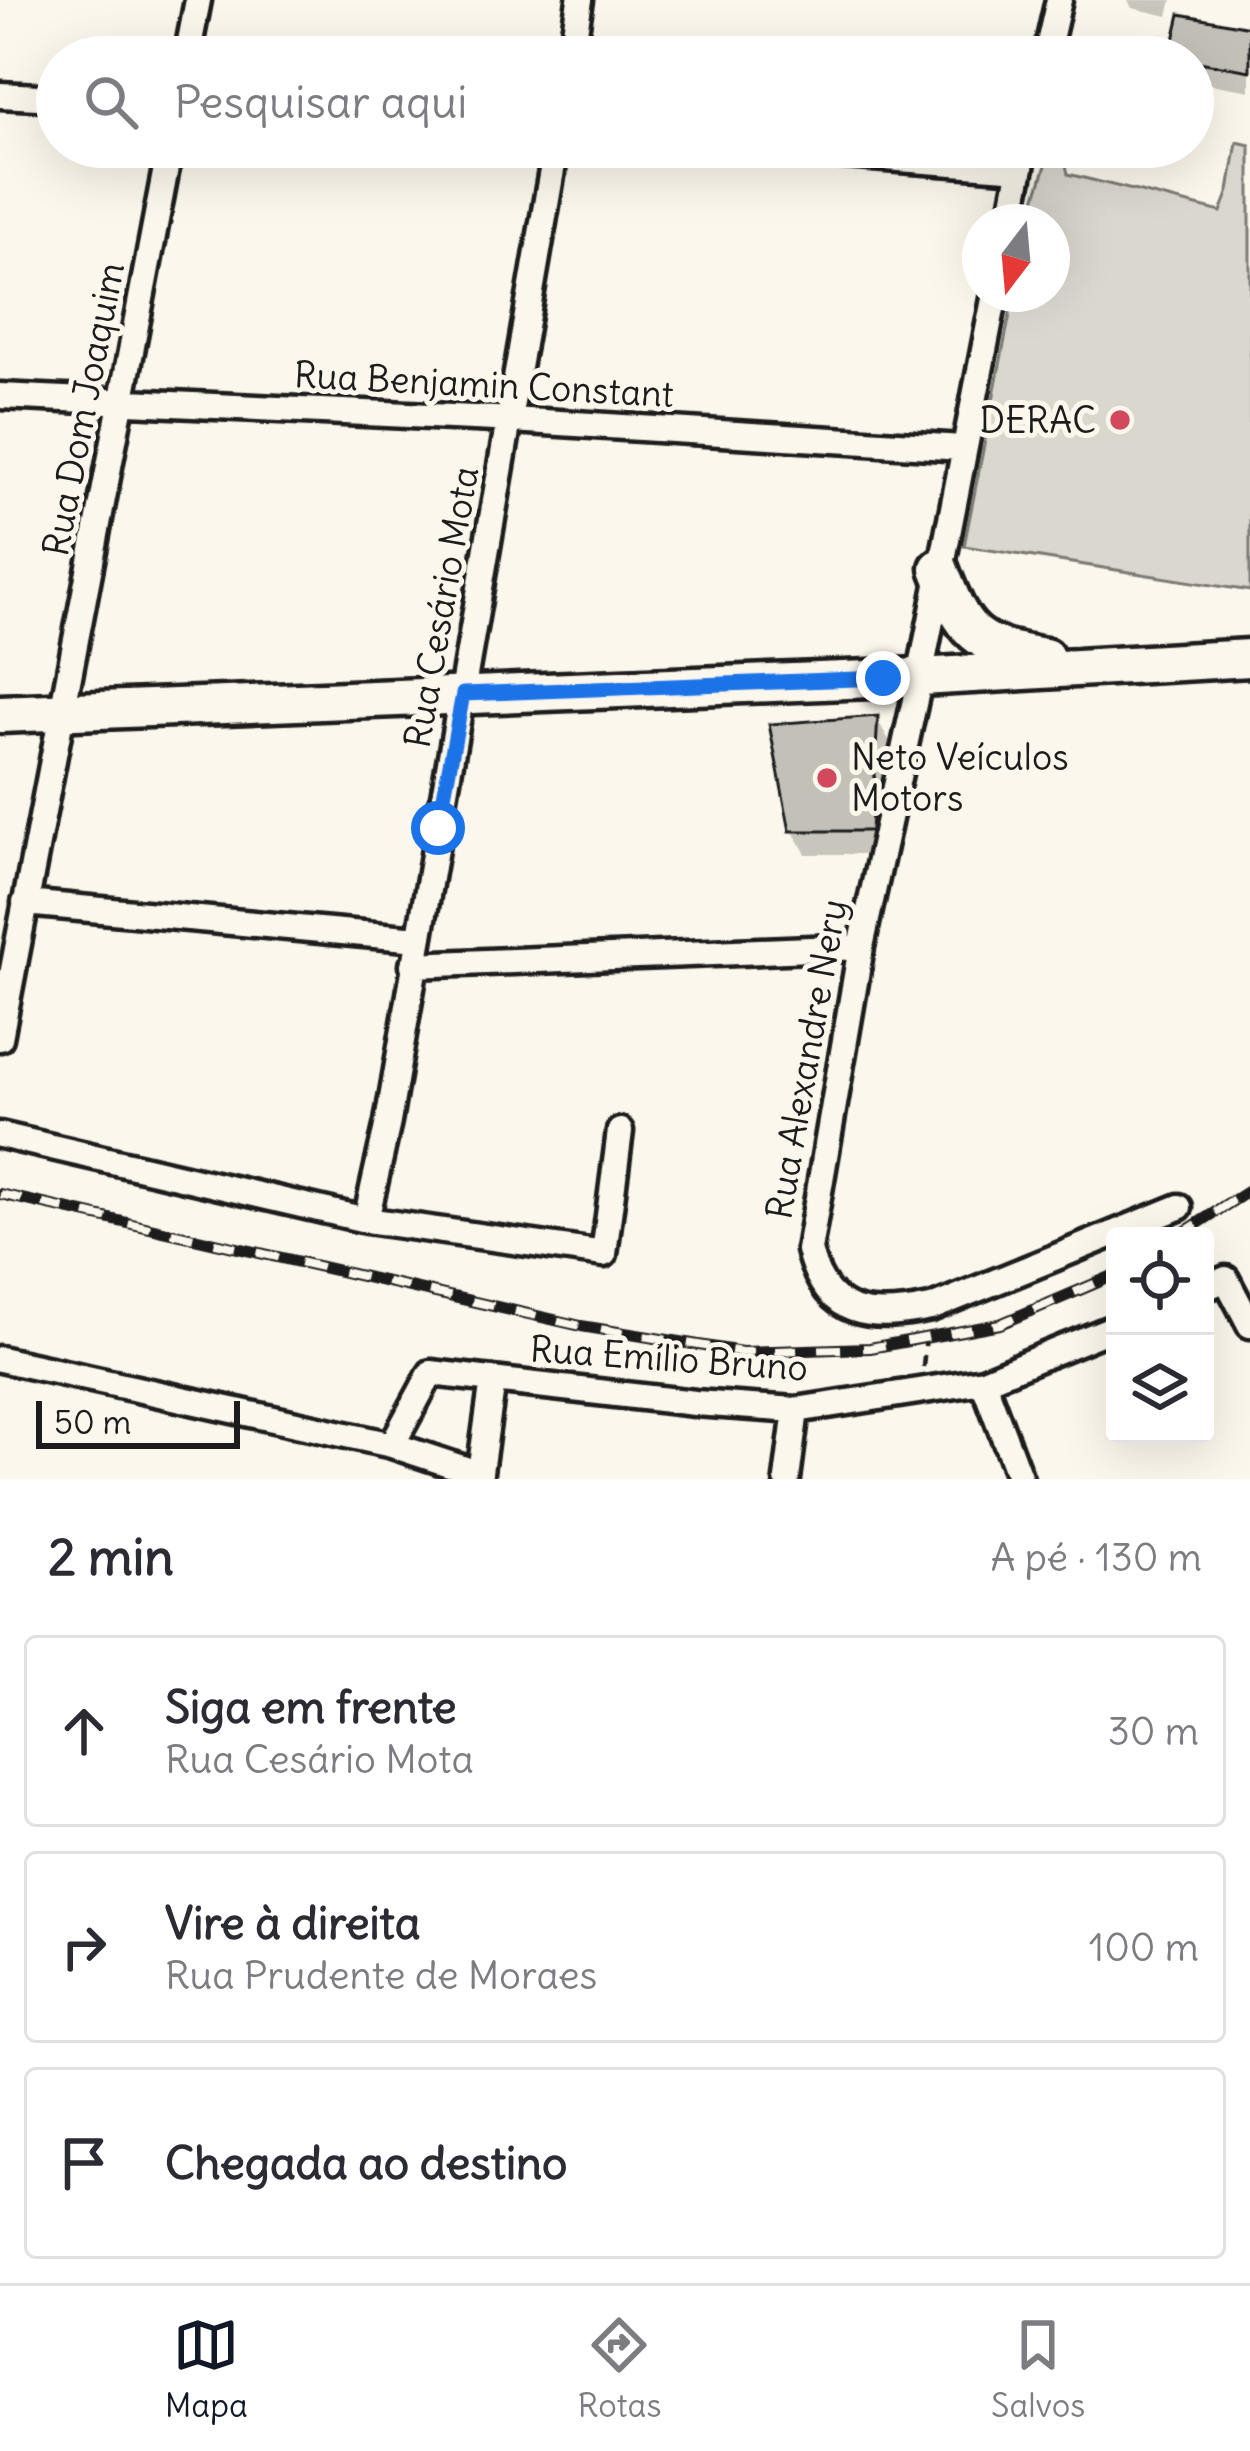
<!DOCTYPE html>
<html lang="pt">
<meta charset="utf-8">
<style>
body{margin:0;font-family:Delius,sans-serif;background:#f7f7f7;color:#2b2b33}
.controls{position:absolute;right:36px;bottom:36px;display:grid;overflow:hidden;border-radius:12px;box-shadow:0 12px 48px #0002}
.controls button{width:108px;height:108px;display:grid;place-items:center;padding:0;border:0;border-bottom:3px solid #e1e1e2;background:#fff;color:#2b2b33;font:60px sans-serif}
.compass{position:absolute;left:962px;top:204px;width:108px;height:108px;border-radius:50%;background:#fff;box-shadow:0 12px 48px #0002;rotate:196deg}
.scale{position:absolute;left:36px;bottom:30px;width:204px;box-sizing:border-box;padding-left:12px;border:6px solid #1c1c1c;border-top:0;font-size:33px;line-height:42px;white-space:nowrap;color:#1c1c1c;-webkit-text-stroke:9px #fbf7ec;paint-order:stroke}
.stop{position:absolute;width:36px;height:36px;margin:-27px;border:9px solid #1a73e8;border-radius:50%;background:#fff}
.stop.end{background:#1a73e8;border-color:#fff;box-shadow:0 3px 12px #0008}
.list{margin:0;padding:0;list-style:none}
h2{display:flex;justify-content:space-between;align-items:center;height:156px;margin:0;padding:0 48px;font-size:51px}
h2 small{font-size:39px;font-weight:400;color:#7c7c81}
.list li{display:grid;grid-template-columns:78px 1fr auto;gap:36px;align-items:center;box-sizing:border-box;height:192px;margin:0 24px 24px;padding:0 24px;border:3px solid #e1e1e2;border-radius:12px}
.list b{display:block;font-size:45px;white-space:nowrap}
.list p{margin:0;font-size:39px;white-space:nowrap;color:#7c7c81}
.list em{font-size:39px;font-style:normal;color:#7c7c81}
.icon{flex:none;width:66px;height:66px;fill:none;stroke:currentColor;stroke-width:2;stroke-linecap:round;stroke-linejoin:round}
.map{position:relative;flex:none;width:1250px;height:1479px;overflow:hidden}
.search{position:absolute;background:#fff;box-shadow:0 12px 48px #0002;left:36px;right:36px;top:36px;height:132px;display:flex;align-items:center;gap:30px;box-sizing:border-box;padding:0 42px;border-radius:66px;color:#7c7c81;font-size:45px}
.sheet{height:804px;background:#fff}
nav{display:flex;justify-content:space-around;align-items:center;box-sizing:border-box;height:168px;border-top:3px solid #e1e1e2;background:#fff;font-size:33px;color:#7c7c81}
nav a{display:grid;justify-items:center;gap:6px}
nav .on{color:#111827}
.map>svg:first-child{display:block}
.green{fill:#dad7ce;stroke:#7b7a75;stroke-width:3}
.shadow{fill:#0003}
.building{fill:#c3c0b8;stroke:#1c1c1c;stroke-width:3}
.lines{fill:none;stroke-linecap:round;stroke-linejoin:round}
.minor-casing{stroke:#1c1c1c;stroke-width:33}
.primary-casing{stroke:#1c1c1c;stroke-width:45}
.path{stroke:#1c1c1c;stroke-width:4.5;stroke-dasharray:12 9;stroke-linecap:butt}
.minor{stroke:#fbf7ec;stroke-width:24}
.primary{stroke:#fbf7ec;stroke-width:36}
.rail-casing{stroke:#1c1c1c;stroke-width:12}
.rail{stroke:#fbf7ec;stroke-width:8;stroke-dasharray:22;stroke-linecap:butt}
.route{stroke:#1a73e8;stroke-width:15}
.poi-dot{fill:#d1495b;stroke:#fbf7ec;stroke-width:4.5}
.labels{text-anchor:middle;stroke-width:10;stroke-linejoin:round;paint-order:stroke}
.street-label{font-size:36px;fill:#1c1c1c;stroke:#fbf7ec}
.poi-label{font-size:36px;fill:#1c1c1c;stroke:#fbf7ec;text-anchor:end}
</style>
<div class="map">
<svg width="1250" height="1479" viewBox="0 0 1250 1479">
<rect width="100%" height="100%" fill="#fbf7ec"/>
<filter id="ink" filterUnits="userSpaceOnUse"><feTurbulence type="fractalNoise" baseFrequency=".00833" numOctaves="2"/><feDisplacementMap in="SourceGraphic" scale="24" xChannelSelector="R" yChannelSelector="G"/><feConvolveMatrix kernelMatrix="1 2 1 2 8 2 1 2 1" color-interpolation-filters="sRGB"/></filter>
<g filter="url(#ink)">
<path class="green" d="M 1237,142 L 1250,145 L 1250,591 L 964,546 L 1014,294 L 1052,294 L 1052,222 L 1028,222 L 1048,159 L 1066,165 L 1068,174 L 1221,212 L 1229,191 Z"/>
<path class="shadow" d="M 1128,0 L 1172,0 L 1168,16 L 1132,8 Z
M 1250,30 L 1250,91 L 1193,81 L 1193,57 L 1173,57 Z
M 877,719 L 890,742 L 882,854 L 806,854 L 792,830 Z"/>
<path class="building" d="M 1180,14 L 1250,27 L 1250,71 L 1193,61 L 1193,57 L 1170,57 Z
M 878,716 L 871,831 L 790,831 L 769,724 Z"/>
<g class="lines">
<defs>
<path id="minor" d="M 187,57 L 198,0
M 571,57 L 580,0
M 1046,57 L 1059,0
M 0,95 L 57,98
M 735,147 L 1021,168
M 1010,222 L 1025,147
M 995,294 L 920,677 L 861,947 L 809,1250 C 826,1319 872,1320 931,1308 L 1179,1207
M 0,396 L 495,419 L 963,448
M 25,903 L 418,939
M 413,965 L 861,947
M 0,1038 L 170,147
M 0,1135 L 366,1220 L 604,1254 L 620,1131
M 366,1220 L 388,1122 L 556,147
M 1205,1288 L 1226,1279 L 1250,1325
M 0,1359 L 392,1445 L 480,1474
M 983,1381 L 1020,1479
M 392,1445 L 431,1373 L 695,1403 L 796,1410 L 983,1381 L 1115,1327
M 479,1479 L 493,1380
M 787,1479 L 796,1410"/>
<path id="primary" d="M 939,568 C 964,634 974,646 1045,657
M 0,714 L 920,677 L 1250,658"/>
</defs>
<use href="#minor" class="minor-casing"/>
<use href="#primary" class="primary-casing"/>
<path class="path" d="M 923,1367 L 926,1336"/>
<use href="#minor" class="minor"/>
<use href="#primary" class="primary"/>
<defs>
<path id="rail" d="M 0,1194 L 581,1326 L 742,1352 L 870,1348 L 1000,1324 L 1115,1275
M 1178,1236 L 1250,1190"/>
</defs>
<use href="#rail" class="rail-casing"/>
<use href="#rail" class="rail"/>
</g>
</g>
<g class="lines" filter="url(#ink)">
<path class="route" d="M 438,828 L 463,694 L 883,678"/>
</g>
<g class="poi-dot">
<circle cx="1120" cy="420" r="12"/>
<circle cx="827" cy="778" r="12"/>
</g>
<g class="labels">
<g class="street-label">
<text transform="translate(484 384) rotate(3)" y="13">Rua Benjamin Constant</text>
<text transform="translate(83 409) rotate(-79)" y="13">Rua Dom Joaquim</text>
<text transform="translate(441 607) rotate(-80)" y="13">Rua Cesário Mota</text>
<text transform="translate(806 1059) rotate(-80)" y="13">Rua Alexandre Nery</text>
<text transform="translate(669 1358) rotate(4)" y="13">Rua Emílio Bruno</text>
</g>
<g class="poi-label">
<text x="1096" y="433">DERAC</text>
<text x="851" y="770" text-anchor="start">Neto Veículos<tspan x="851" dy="41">Motors</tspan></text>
</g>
</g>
</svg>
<div class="controls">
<button><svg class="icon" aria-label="locate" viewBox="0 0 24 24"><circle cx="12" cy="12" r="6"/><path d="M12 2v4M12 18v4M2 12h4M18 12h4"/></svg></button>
<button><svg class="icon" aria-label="layers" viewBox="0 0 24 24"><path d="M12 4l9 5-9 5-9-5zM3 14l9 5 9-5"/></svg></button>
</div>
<svg class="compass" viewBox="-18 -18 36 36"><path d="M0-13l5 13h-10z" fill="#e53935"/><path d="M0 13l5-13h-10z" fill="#7c7c81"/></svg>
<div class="scale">50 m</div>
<div class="stop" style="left:438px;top:828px"></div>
<div class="stop end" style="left:883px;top:678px"></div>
<div class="search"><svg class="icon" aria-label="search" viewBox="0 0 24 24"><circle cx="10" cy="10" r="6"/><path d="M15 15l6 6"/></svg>Pesquisar aqui</div>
</div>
<section class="sheet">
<h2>2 min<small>A pé · 130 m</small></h2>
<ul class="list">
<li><svg class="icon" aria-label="ahead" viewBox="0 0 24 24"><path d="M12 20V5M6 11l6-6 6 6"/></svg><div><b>Siga em frente</b><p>Rua Cesário Mota</p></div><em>30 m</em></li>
<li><svg class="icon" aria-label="right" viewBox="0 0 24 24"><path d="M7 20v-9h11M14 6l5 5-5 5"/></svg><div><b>Vire à direita</b><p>Rua Prudente de Moraes</p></div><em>100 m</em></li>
<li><svg class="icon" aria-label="arrive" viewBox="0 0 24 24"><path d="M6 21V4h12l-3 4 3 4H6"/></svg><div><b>Chegada ao destino</b></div></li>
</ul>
</section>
<nav>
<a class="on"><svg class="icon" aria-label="map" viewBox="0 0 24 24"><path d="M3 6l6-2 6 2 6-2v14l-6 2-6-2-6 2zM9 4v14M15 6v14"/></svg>Mapa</a>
<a><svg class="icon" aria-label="directions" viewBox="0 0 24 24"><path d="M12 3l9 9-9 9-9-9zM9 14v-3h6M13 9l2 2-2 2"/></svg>Rotas</a>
<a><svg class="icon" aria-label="saved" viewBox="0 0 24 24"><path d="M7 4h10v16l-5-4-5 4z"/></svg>Salvos</a>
</nav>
